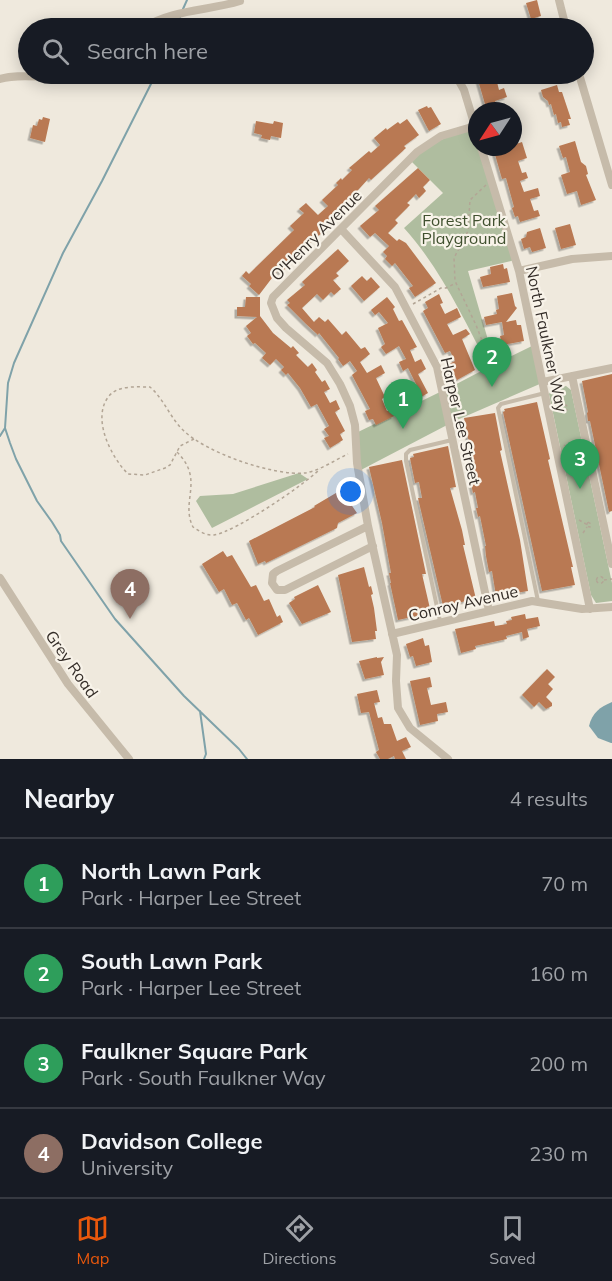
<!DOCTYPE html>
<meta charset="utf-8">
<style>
body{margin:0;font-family:Mulish,sans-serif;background:#242831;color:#f1f3f6}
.compass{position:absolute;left:468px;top:102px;width:54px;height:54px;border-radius:50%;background:#171b24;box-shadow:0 3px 15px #0003;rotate:234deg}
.you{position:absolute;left:351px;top:492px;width:21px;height:21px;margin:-15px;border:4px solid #fff;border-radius:50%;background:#1a73e8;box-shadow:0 0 0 9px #1a73e833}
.badge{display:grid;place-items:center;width:39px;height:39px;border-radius:50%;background:#ea580c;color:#fff;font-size:20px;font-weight:700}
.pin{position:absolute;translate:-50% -50px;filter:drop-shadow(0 2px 3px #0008)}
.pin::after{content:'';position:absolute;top:32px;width:21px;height:18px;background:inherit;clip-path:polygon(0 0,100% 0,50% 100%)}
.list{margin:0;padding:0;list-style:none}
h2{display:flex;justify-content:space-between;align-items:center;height:78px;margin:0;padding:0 24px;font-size:26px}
h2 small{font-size:20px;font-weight:400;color:#9ea1a6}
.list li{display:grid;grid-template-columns:39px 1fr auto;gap:18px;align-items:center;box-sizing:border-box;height:90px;padding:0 24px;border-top:2px solid #363941}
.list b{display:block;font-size:22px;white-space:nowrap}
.list p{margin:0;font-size:20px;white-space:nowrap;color:#9ea1a6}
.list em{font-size:20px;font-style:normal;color:#9ea1a6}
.icon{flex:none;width:33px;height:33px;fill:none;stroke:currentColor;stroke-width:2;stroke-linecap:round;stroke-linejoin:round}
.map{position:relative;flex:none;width:612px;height:759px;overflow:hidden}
.search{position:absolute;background:#171b24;box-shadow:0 3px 15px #0003;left:18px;right:18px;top:18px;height:66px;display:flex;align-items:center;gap:15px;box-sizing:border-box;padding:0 21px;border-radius:33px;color:#9ea1a6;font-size:22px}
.sheet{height:438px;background:#171b24}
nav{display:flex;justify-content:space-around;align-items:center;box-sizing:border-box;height:84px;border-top:2px solid #363941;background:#171b24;font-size:16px;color:#9ea1a6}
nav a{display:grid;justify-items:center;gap:3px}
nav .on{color:#ea580c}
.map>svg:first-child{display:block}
.green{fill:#afbd9f}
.water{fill:#7fa2a9}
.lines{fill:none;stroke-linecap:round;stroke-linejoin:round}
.stream{stroke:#7fa2a9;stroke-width:2}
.building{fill:#b97952;filter:url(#shadow)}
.path{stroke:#b2a595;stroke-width:1.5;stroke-dasharray:3 3;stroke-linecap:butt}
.lane{stroke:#c6bbaa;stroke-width:4}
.street{stroke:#c6bbaa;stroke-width:8}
.labels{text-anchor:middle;stroke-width:4.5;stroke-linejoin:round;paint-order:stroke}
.park-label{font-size:16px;fill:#40502f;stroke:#f8f3e9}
.street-label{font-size:16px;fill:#352e29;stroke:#f8f3e9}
</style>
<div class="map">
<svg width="612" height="759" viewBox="0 0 612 759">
<defs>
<filter id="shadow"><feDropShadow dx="-2.5" dy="2.5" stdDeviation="0" flood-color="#0004"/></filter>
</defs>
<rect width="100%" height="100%" fill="#efe9dd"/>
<path class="green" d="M 474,127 L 477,136 L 477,147 L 480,147 L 515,260 L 468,271 L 495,364 L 534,345 L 542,383 L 450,423 L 443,391 L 489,367 C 463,318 441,269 404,228 L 443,193 L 410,160 L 425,146 Z
M 566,386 L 571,390 L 612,583 L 612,601 L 596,603 L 591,595 L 549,394 L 552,389 Z
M 442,391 L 449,424 L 359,471 L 356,433 Z
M 299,473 L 308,479 L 212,528 L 196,501 L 200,496 L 233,494 Z"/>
<path class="water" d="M 612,702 L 612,743 L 611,743 L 598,738 L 589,726 C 592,713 600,707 612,702 Z"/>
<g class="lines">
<path class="stream" d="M 183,9 L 187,0
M 175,28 L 180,17
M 156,74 L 102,181 L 63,253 L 14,363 L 8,383 L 5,428 L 10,443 L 16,459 L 37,501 L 52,522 L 60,535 L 61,541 L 115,619 L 184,696 L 239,749 L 247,759
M 0,436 L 5,428
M 200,711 L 206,754 L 204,759"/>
</g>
<path class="building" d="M 537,0 L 541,16 L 531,19 L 526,3 Z
M 473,74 L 495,74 L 499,90 L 504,88 L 507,97 L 495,101 L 498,111 L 487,111 L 478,80 Z
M 557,85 L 559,92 L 562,92 L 571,119 L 568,119 L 570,125 L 562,127 L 561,122 L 558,123 L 556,114 L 554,115 L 551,104 L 549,105 L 548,101 L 543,97 L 541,90 Z
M 427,106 L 428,108 L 431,107 L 441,124 L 429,131 L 418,110 Z
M 43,117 L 50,119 L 45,142 L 30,138 L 33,125 L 37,126 L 39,119 L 42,120 Z
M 407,119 L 419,135 L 404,146 L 406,148 L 371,180 L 369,178 L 349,200 L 352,203 L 335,218 L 337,220 L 303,249 L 305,251 L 295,258 L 281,273 L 278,270 L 259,295 L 249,286 L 251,284 L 242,276 L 246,271 L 249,274 L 294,230 L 290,226 L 304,213 L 299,209 L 306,203 L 318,215 L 328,206 L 322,200 L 338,185 L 336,183 L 341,178 L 342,180 L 352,170 L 349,168 L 355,163 L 369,151 L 371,153 L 380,145 L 374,138 L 386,128 L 387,130 L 398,122 L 400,124 Z
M 256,121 L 273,124 L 274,121 L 283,123 L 281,138 L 271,136 L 270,140 L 261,138 L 262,135 L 254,133 Z
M 575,141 L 581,162 L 586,166 L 588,174 L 586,175 L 596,200 L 581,205 L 577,191 L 567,194 L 561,175 L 570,172 L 566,157 L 563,158 L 559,146 Z
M 522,142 L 527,158 L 518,161 L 522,173 L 526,172 L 528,178 L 520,181 L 524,192 L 538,188 L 540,196 L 530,199 L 534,211 L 538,210 L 540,216 L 520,222 L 518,216 L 515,217 L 512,208 L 514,207 L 506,178 L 502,179 L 494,151 L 513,147 L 513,145 Z
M 418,168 L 430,180 L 423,187 L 426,191 L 419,198 L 416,194 L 407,203 L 410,205 L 395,220 L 398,223 L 388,233 L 397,241 L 399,239 L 406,243 L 436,283 L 415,297 L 409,288 L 413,286 L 395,263 L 392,266 L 385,259 L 387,256 L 383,252 L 389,246 L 375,233 L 370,237 L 360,226 L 379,210 L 375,206 Z
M 570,224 L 576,245 L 561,249 L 555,228 Z
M 540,228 L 546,248 L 532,252 L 530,247 L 524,249 L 521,239 L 526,237 L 527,232 Z
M 338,249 L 349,261 L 336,273 L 339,276 L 333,280 L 341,289 L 334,295 L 331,292 L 323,300 L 317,294 L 302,308 L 314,322 L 319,317 L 325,322 L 328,319 L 342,335 L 346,331 L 361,349 L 365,347 L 370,354 L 360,362 L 367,373 L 381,365 L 385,373 L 376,378 L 385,397 L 382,399 L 387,411 L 391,409 L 394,416 L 376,425 L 373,419 L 369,420 L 365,411 L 370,409 L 352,375 L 357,371 L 350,361 L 343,366 L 338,359 L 339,358 L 319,333 L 318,335 L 306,324 L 287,305 L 290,303 L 287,300 L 305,285 L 302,282 Z
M 503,264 L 504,269 L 507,268 L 510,282 L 483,287 L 480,277 L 491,274 L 490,267 Z
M 362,276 L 367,281 L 371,277 L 380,287 L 364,301 L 351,286 Z
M 512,293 L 515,306 L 517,308 L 506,322 L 516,320 L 517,325 L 521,325 L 524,341 L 502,345 L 500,336 L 504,335 L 502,322 L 486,325 L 484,317 L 497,314 L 496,310 L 499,309 L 497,296 Z
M 439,294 L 443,303 L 440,304 L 445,314 L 457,308 L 461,317 L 447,324 L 453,335 L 466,329 L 470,334 L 462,339 L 475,370 L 457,380 L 454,374 L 450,375 L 445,366 L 455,361 L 450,351 L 445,353 L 423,311 L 428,308 L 425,302 Z
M 246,297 L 260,297 L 260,316 L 273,333 L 291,348 L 293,346 L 299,353 L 296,355 L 308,367 L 312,363 L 317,370 L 315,372 L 322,382 L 325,380 L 330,389 L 324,392 L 330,403 L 336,400 L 340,409 L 335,412 L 345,431 L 340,434 L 343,440 L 330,448 L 324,438 L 329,436 L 324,429 L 329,426 L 317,404 L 311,407 L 300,388 L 288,373 L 286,375 L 281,370 L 284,367 L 276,359 L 270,365 L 262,358 L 266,353 L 255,343 L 253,344 L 247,336 L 251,333 L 246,326 L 257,317 L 237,316 L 237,307 L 245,307 Z
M 387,297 L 395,307 L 393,309 L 399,321 L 402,320 L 417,347 L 410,350 L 415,362 L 421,359 L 426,369 L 418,374 L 428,393 L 416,400 L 413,395 L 410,397 L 407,391 L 417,386 L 408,368 L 403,371 L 399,362 L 406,359 L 399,346 L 386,354 L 381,347 L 385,344 L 378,328 L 388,323 L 379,312 L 375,315 L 371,310 Z
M 612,374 L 612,511 L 609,512 L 590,421 L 588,421 L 587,413 L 588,412 L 582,381 Z
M 537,402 L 550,459 L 548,460 L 573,567 L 571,567 L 575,585 L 542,591 L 503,412 L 505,411 L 504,409 Z
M 495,413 L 502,450 L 500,451 L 520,540 L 528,591 L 496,596 L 492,571 L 489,572 L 486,556 L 485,546 L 486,546 L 480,516 L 478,517 L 476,508 L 478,508 L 475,492 L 473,493 L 471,484 L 477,483 L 464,418 Z
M 448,446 L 456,487 L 450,488 L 462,530 L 465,545 L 463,545 L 476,599 L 443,606 L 418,498 L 422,498 L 419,482 L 415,483 L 410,458 L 414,457 L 413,454 Z
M 402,460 L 426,574 L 422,574 L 431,613 L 398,620 L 390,583 L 391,583 L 389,573 L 391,573 L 382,523 L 369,467 Z
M 341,490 L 357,513 L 338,523 L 337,528 L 266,563 L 265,561 L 258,564 L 249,541 L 315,507 L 314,506 Z
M 223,551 L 227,557 L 232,555 L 251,587 L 256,585 L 264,601 L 269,599 L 277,617 L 280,615 L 283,622 L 258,635 L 249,618 L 246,620 L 237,603 L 232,605 L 224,589 L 219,592 L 202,564 Z
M 364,567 L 369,587 L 371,586 L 373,594 L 371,595 L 374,608 L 377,631 L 375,631 L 376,639 L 352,642 L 338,575 Z
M 318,585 L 331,612 L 302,624 L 289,603 L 295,599 L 294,597 Z
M 525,614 L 526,619 L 538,617 L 540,626 L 527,629 L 529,637 L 523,639 L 522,632 L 506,636 L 507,639 L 475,646 L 476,649 L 461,653 L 455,629 L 494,621 L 495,626 L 507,624 L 506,621 L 512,620 L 511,617 Z
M 423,638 L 425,646 L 429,645 L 432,662 L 416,666 L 413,656 L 410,657 L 406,644 Z
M 377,657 L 377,658 L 384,657 L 381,662 L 384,675 L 365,679 L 359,661 Z
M 547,669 L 555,677 L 548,684 L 553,689 L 546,697 L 552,703 L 552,706 L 546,709 L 539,702 L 534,707 L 522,695 Z
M 430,677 L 432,687 L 427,688 L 431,705 L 446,702 L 448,712 L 437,714 L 438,721 L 420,725 L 410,681 Z
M 377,690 L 380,702 L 374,703 L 378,718 L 382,717 L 384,724 L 391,724 L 397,741 L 406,737 L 411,747 L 402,751 L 406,759 L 395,759 L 394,756 L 388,759 L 380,759 L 376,752 L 379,750 L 369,712 L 361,713 L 357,694 Z"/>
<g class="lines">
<path class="path" d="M 486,185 L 470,200 L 468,231 L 454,258 L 455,281 L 476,325 L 492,366
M 413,304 L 441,288 L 446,288 L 454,284
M560.5 408a3.5 3.5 0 1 1 7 0a3.5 3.5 0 1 1-7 0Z
M 194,439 L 180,446 L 170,465 L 165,468 L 145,475 L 128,474 C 111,457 91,418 109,396 C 118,385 137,387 150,387 C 164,399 170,418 184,431 C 207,453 273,476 305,473 C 319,471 335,460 348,454
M 564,445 L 571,450
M 572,449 L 575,451 L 574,453 L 570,452 Z
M 574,449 L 578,442
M 177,452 C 205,480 180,501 193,527 C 199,531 206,536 214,535 C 235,532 304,485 320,469
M 575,452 L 580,456
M 567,460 L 571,453
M 579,520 L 586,524
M 588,522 L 591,524 L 590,527 L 586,526 Z
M 583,533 L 587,527
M596.5 580a3.5 3.5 0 1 1 7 0a3.5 3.5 0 1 1-7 0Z
M 604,580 L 612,579"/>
<path class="lane" d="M 538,601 L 498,408 L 501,404 L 545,393
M 440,621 L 406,461 L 406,454 L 410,450 L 452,440"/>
<path class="street" d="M 559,0 L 566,28
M 143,28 C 174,9 208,11 240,1
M 455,74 L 464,90 L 477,133
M 579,74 L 612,185
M 0,79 C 23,72 47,81 71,74
M 481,147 L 519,271 L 590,609
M 341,229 L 395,287 L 437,367 L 489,611
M 519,271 L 572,259 L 612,256
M 572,376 L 612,564
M 543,382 L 612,368
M 368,526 L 277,571 L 273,574 L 272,583 L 277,590 L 285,590 L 373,546
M 0,578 L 68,684 L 129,759
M 392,634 L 532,601 L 582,609 L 612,607
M 448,759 L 410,728 L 398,708 L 396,681 L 397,655 L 368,526 L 357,463 L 355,425 L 350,406 L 340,384 L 327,363 L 286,328 L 277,318 L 271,303 L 273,297 L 281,289 L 417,152 L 441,136 L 475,126"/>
</g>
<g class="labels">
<g class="park-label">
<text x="464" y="226">Forest Park<tspan x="464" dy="18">Playground</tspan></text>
</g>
<g class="street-label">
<text transform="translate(316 235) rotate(-45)" y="6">O'Henry Avenue</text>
<text transform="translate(547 339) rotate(78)" y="6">North Faulkner Way</text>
<text transform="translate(461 421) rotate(77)" y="6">Harper Lee Street</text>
<text transform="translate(463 603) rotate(-13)" y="6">Conroy Avenue</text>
<text transform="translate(72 664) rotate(55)" y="6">Grey Road</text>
</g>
</g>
</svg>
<svg class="compass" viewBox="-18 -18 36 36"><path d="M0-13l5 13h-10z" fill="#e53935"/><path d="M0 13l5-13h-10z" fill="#9ea1a6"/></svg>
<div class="you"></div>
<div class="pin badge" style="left:403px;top:429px;background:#2e9e5b">1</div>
<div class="pin badge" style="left:492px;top:387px;background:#2e9e5b">2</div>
<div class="pin badge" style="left:580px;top:489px;background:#2e9e5b">3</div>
<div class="pin badge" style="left:130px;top:619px;background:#8d6e63">4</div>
<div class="search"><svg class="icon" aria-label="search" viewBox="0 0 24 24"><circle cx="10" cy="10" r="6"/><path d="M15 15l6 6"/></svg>Search here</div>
</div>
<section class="sheet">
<h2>Nearby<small>4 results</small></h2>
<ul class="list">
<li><span class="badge" style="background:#2e9e5b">1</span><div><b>North Lawn Park</b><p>Park · Harper Lee Street</p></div><em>70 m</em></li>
<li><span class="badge" style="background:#2e9e5b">2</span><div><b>South Lawn Park</b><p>Park · Harper Lee Street</p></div><em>160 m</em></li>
<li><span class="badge" style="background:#2e9e5b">3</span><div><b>Faulkner Square Park</b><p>Park · South Faulkner Way</p></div><em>200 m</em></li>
<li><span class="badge" style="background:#8d6e63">4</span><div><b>Davidson College</b><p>University</p></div><em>230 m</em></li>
</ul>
</section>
<nav>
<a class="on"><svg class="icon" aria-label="map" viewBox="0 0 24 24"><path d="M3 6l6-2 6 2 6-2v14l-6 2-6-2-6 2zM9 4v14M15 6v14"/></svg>Map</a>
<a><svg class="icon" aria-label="directions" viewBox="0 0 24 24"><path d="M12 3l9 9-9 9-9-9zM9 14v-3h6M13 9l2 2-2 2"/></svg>Directions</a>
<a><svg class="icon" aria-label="saved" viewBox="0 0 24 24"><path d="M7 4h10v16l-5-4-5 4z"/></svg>Saved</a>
</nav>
